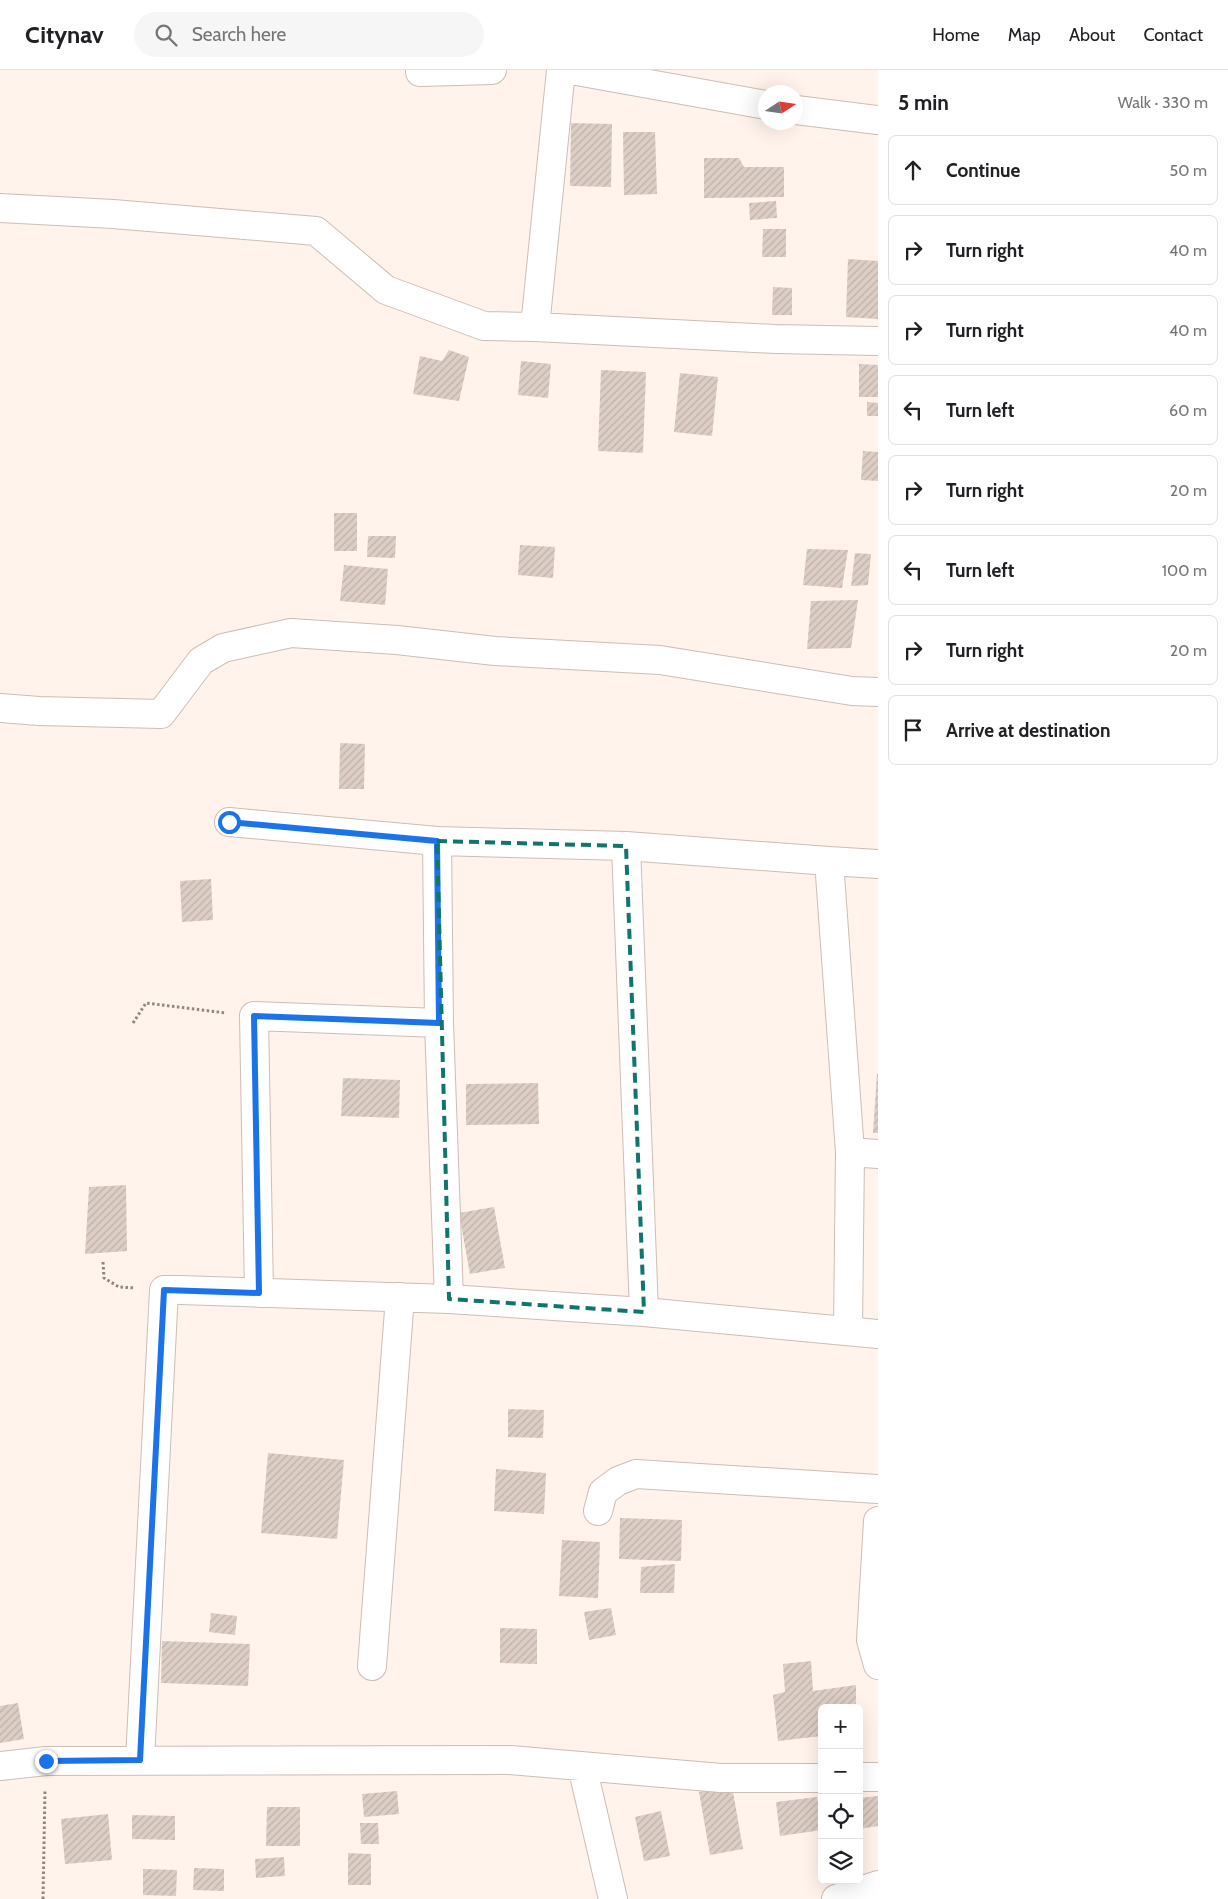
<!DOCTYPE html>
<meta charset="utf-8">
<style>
body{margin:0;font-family:Cabin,sans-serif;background:#f6f6f6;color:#202124}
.controls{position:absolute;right:15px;bottom:15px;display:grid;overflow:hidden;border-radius:8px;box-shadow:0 5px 20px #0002}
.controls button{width:45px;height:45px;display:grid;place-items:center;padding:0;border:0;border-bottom:1px solid #e0e0e0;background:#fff;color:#202124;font:25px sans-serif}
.compass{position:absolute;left:758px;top:15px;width:45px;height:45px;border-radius:50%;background:#fff;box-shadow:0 5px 20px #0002;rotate:78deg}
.stop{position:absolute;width:15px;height:15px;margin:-11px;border:4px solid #1a73e8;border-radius:50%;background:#fff}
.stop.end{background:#1a73e8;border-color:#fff;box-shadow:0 1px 5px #0008}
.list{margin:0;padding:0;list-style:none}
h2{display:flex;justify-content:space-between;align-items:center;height:65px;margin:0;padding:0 20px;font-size:21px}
h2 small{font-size:16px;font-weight:400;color:#757577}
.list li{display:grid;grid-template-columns:32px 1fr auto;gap:15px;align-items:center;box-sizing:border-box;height:70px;margin:0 10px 10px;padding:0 10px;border:1px solid #e0e0e0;border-radius:8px}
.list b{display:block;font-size:19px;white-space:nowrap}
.list em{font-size:16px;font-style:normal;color:#757577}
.icon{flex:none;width:28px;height:28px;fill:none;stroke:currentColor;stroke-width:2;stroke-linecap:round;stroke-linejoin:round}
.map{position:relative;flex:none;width:878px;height:1829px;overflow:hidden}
header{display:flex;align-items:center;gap:30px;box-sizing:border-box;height:70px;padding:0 25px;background:#fff;border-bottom:1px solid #e0e0e0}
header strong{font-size:24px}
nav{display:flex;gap:28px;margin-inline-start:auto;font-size:18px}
.search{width:350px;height:45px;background:#f6f6f6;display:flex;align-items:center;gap:12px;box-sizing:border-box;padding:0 18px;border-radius:28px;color:#757577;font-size:19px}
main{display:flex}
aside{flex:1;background:#fff}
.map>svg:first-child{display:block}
.building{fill:url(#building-hatch)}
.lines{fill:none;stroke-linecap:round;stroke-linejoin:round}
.minor-casing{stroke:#ccbdb5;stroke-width:30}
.path{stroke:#8f8682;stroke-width:3;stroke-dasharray:2.5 2.5;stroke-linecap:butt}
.minor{stroke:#fff;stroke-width:28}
.route{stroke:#1a73e8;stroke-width:6}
.marked{fill:none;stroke:#0f766e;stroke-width:4;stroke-dasharray:10 6;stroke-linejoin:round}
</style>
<header>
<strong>Citynav</strong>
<div class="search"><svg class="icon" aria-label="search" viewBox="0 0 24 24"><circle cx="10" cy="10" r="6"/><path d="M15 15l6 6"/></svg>Search here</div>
<nav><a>Home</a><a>Map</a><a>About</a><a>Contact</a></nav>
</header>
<main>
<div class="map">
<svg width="878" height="1829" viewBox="0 0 878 1829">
<defs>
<pattern id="building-hatch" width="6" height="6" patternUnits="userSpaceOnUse" patternTransform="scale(1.25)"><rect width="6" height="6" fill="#ddcec5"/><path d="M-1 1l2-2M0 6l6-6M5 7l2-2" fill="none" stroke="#beb1a9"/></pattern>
</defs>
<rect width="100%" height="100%" fill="#fff3ec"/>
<path class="building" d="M 571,53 L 612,54 L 611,117 L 570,116 Z
M 623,62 L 655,62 L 657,124 L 624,125 Z
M 704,88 L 739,88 L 744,97 L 784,97 L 784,127 L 704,128 Z
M 776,131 L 777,148 L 750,150 L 749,133 Z
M 763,159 L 786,159 L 786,187 L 762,187 Z
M 848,189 L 878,191 L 878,249 L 846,247 Z
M 773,217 L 792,218 L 792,245 L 772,245 Z
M 449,280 L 469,287 L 459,331 L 413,324 L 420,286 L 442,291 Z
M 521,291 L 551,294 L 548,328 L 518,325 Z
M 859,294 L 878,295 L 878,327 L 859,327 Z
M 601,300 L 646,302 L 643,383 L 598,381 Z
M 680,303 L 718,307 L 712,366 L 674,362 Z
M 867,332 L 878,333 L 878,346 L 867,346 Z
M 863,381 L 878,382 L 878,411 L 861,410 Z
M 334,443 L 357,443 L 357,481 L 334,481 Z
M 368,466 L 396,466 L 395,488 L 367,487 Z
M 520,475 L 555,477 L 553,508 L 518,505 Z
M 807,479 L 848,480 L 842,518 L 803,515 Z
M 855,483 L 871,484 L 868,515 L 851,516 Z
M 344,495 L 388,499 L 385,535 L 340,531 Z
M 858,530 L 851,578 L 807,579 L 811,531 Z
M 340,673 L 365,674 L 364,719 L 339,719 Z
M 211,809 L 213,850 L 182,852 L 180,811 Z
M 877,1004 L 878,1004 L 878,1063 L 873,1063 Z
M 343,1008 L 400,1010 L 399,1048 L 341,1046 Z
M 538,1013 L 539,1054 L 466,1055 L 466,1014 Z
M 126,1115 L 127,1181 L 85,1184 L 89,1117 Z
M 494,1137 L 505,1198 L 470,1204 L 459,1143 Z
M 508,1339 L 544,1340 L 543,1368 L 508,1367 Z
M 268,1383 L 344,1390 L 337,1469 L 261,1463 Z
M 496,1399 L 546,1403 L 544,1444 L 494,1441 Z
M 620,1448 L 682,1450 L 681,1491 L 619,1489 Z
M 562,1470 L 600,1472 L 598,1528 L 559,1526 Z
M 675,1494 L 674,1523 L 640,1523 L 641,1497 Z
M 611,1538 L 616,1565 L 589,1570 L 584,1542 Z
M 211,1543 L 237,1546 L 235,1565 L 209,1562 Z
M 500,1558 L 537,1559 L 537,1594 L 500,1593 Z
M 162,1571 L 250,1574 L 248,1616 L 161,1613 Z
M 811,1591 L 813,1621 L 856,1615 L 856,1638 L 822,1638 L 822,1666 L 778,1671 L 773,1625 L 785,1622 L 783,1594 Z
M 18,1633 L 24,1669 L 0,1673 L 0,1636 Z
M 732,1716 L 743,1779 L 710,1785 L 699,1722 Z
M 397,1721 L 399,1744 L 364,1747 L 362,1724 Z
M 878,1726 L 878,1756 L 859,1759 L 859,1728 Z
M 817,1727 L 822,1760 L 780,1766 L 776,1732 Z
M 267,1737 L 300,1737 L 300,1776 L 266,1776 Z
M 661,1741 L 670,1786 L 644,1791 L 635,1747 Z
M 108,1744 L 112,1790 L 65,1794 L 61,1749 Z
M 132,1745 L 175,1746 L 175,1770 L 132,1769 Z
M 360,1753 L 378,1753 L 379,1774 L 361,1774 Z
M 348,1783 L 371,1784 L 371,1815 L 348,1815 Z
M 284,1787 L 285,1806 L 256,1808 L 255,1789 Z
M 194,1798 L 224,1799 L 224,1821 L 193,1820 Z
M 143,1799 L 177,1800 L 176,1826 L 143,1825 Z"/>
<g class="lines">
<defs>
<path id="minor" d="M 561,0 L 535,257 L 775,269 L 878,271
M 571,0 L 766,35
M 420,2 L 492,0
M 796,40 L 878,50
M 0,138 L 113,144 L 316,161 L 386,220 L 484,256 L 535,257
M 0,638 L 39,641 L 161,644 L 201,591 L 223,578 L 291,563 L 397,570 L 495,581 L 660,590 L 852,621 L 878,622
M 229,752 L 437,771
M 626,776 L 644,1242
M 829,791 L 878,794
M 439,953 L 449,1229
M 850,1082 L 878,1084
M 259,1223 L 254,946 L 439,953 L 437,771 L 626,776 L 829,791 L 850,1082 L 848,1260
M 598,1441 L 603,1422 L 618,1411 L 636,1404 L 878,1419
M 878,1451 L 871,1570 L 878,1595
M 372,1596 L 400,1227
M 140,1690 L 164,1220 L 180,1220 L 449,1229 L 644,1242 L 878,1264
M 0,1696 L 46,1691 L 510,1690 L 721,1708 L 822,1708
M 582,1696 L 613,1829
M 859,1707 L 878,1707
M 836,1829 L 878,1815"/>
</defs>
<use href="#minor" class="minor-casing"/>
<path class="path" d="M 133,953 L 146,933 L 226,943
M 103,1192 L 104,1208 L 119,1217 L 135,1218
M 43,1829 L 45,1719"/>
<use href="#minor" class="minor"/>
</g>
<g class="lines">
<path class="route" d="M 46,1691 L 140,1690 L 164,1220 L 259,1223 L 254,946 L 439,953 L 437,771 L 229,752"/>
</g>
<path class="marked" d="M 437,771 L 626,776 L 644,1242 L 449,1229 Z"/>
</svg>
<div class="controls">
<button>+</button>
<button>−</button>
<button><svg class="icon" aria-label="locate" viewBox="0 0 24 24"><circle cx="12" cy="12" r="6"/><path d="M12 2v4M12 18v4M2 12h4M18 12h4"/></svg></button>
<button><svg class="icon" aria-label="layers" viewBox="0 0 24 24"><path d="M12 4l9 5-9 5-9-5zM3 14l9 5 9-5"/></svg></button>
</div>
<svg class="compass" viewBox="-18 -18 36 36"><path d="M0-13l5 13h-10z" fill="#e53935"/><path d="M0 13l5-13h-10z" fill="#757577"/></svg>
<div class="stop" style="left:229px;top:752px"></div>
<div class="stop end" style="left:46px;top:1691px"></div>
</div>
<aside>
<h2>5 min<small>Walk · 330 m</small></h2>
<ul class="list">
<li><svg class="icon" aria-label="ahead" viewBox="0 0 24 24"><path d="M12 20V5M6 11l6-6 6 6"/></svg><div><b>Continue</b></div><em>50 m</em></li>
<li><svg class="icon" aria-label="right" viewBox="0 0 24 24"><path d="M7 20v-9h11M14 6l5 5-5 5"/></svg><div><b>Turn right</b></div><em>40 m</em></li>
<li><svg class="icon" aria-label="right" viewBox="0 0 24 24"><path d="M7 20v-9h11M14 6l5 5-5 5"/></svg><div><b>Turn right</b></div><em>40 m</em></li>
<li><svg class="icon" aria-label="left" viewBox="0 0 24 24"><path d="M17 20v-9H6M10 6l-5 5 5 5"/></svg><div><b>Turn left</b></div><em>60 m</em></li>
<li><svg class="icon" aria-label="right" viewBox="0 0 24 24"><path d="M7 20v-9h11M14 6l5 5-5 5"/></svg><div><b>Turn right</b></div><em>20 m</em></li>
<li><svg class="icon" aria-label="left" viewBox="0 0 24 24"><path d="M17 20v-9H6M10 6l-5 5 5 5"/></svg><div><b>Turn left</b></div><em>100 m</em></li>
<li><svg class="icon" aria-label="right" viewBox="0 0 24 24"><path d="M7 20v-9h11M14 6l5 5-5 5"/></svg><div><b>Turn right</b></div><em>20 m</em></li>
<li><svg class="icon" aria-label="arrive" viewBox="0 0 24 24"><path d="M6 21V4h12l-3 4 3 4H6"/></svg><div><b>Arrive at destination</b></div></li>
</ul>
</aside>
</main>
